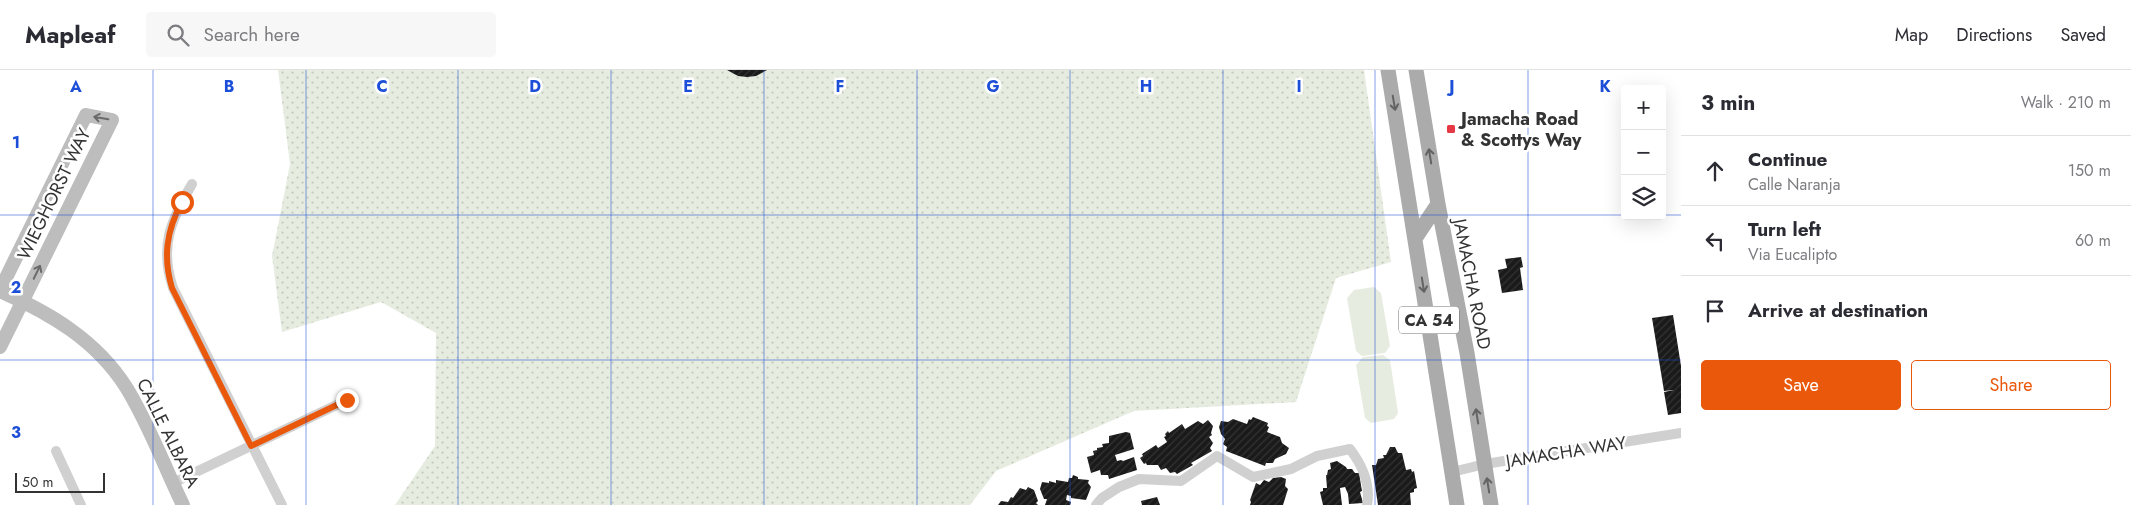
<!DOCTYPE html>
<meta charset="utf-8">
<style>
body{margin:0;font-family:Jost,sans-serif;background:#f7f7f7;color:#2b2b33}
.controls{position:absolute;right:15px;top:15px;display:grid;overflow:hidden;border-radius:5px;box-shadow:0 5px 20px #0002}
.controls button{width:45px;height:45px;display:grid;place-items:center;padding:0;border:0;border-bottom:1px solid #e1e1e2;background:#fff;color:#2b2b33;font:25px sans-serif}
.scale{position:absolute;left:15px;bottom:12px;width:90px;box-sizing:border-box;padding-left:5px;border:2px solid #333;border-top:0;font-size:14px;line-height:18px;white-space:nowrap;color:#333;-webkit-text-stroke:4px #fff;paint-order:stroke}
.stop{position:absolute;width:15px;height:15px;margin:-11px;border:4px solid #ea580c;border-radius:50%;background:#fff}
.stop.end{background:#ea580c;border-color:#fff;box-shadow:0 1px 5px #0008}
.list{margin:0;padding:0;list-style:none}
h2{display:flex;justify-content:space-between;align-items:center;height:65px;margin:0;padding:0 20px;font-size:21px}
h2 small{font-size:16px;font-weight:400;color:#7c7c81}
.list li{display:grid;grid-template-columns:32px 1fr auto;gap:15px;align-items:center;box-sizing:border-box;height:70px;padding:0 20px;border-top:1px solid #e1e1e2}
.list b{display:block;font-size:19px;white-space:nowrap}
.list p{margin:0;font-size:16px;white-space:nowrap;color:#7c7c81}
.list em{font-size:16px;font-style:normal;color:#7c7c81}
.actions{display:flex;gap:10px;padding:15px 20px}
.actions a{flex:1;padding:11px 0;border:1px solid #ea580c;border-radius:5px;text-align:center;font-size:18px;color:#ea580c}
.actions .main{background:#ea580c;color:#fff}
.icon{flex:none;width:28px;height:28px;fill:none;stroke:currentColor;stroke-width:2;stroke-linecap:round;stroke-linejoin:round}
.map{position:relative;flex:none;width:1681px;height:435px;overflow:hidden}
header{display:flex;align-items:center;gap:30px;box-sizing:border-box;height:70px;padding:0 25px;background:#fff;border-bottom:1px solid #e1e1e2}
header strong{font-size:24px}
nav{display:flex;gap:28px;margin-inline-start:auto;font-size:18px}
.search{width:350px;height:45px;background:#f7f7f7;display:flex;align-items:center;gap:12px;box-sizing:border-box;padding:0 18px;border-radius:5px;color:#7c7c81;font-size:19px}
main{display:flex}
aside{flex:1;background:#fff}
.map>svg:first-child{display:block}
.grass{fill:url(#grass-dots)}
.pitch{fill:#e6ecdf}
.building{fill:url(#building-hatch)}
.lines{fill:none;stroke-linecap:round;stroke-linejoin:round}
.street{stroke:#d0d0d0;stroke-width:10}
.secondary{stroke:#bdbdbd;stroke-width:14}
.primary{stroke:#ababab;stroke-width:15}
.oneway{stroke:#636363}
.oneway2{stroke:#6a6a6a}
.route{stroke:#ea580c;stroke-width:6}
.grid{fill:none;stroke:#1d4ed8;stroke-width:1;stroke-opacity:0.55}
.poi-dot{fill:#e63946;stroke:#fff;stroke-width:2}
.labels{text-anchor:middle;stroke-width:5;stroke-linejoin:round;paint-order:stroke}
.shield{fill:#fff;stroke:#707070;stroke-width:1}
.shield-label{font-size:16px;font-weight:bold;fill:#333}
.poi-label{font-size:18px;font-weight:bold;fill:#333;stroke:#fff;text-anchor:start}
.street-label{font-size:18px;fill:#333;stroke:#fff}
.grid-label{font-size:16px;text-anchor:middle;font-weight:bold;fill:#1d4ed8;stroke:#fff;stroke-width:5;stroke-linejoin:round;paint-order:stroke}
</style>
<header>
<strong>Mapleaf</strong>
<div class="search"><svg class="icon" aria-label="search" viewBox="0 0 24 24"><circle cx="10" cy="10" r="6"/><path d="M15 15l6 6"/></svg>Search here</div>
<nav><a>Map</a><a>Directions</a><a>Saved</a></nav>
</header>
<main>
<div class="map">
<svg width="1681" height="435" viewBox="0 0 1681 435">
<defs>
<pattern id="grass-dots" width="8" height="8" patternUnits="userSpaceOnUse" patternTransform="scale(1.25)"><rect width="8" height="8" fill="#e6ecdf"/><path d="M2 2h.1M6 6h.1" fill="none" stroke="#c6cbc0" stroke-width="1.8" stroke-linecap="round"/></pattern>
<pattern id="building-hatch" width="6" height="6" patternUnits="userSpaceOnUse" patternTransform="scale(1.25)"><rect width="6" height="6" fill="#1a1a1a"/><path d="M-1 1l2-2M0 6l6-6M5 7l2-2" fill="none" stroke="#333"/></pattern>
</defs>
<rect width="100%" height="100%" fill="#fff"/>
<path class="grass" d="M 278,0 L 1364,0 L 1391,192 L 1336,208 L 1296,332 L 1134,341 L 996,401 L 970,435 L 395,435 L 435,376 L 436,263 L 381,232 L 282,262 L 272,186 L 290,94 Z"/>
<path class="pitch" d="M 1374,217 L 1381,223 L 1390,276 L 1385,283 L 1362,286 L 1356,281 L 1347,228 L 1354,220 Z
M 1383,285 L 1390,290 L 1398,343 L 1394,349 L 1371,353 L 1365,348 L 1356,295 L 1363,287 Z"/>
<path class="building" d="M 727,0 L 767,0 L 756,6 L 747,7 L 738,6 Z
M 1521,187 L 1523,197 L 1520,198 L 1523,220 L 1502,223 L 1498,200 L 1507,198 L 1505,189 Z
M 1673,245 L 1681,296 L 1681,343 L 1668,345 L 1664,322 L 1674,320 L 1664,321 L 1652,248 Z
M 1253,347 L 1268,353 L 1267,356 L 1269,357 L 1267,362 L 1280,367 L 1282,373 L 1289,378 L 1286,384 L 1275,389 L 1273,393 L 1266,393 L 1265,396 L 1226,381 L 1227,377 L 1223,374 L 1225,369 L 1221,364 L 1219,357 L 1221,351 L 1228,352 L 1233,349 L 1247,354 L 1249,349 L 1251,350 Z
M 1208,350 L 1213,356 L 1211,363 L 1212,365 L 1209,367 L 1213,373 L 1210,378 L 1212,381 L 1191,393 L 1193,395 L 1177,404 L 1175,402 L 1170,403 L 1166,398 L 1161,400 L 1158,395 L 1147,395 L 1146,393 L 1144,394 L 1140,388 L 1143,386 L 1142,384 L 1156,375 L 1158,378 L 1167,372 L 1164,367 L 1166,366 L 1165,364 L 1168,361 L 1169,363 L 1182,354 L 1185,359 L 1198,351 L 1203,354 Z
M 1126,362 L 1130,363 L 1134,379 L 1115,385 L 1117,391 L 1121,390 L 1123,391 L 1134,387 L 1137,400 L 1109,409 L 1108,405 L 1101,405 L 1100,400 L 1091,403 L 1087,387 L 1094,385 L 1093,381 L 1097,380 L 1097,378 L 1103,377 L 1102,374 L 1109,373 L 1109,366 Z
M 1390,377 L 1395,377 L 1398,383 L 1402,383 L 1406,400 L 1411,399 L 1412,402 L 1414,401 L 1417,418 L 1414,419 L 1414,422 L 1410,423 L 1411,435 L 1378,435 L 1372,395 L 1376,395 L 1378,389 L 1384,388 L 1383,385 L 1386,385 Z
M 1337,391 L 1346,397 L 1347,399 L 1352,399 L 1355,403 L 1359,403 L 1362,421 L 1360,422 L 1363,433 L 1349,434 L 1348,424 L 1345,417 L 1340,418 L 1342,435 L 1323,435 L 1320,422 L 1323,421 L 1323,418 L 1327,418 L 1326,405 L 1327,405 L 1328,400 L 1331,399 L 1330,393 Z
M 1073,405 L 1078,407 L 1078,409 L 1089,410 L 1088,413 L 1091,417 L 1086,430 L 1071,428 L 1071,426 L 1067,425 L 1066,430 L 1071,432 L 1070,435 L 1045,435 L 1047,429 L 1044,429 L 1040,419 L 1042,412 L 1049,413 L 1049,411 L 1056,413 L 1056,410 L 1068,412 L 1069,408 L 1072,408 Z
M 1281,407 L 1286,409 L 1285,416 L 1288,419 L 1283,435 L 1250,435 L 1251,432 L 1250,430 L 1256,413 L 1260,415 L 1264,410 L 1269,412 L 1273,408 Z
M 1028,417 L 1034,420 L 1038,431 L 1036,433 L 1038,435 L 998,435 L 1001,431 L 1008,432 L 1011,427 L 1013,428 L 1020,418 L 1026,420 Z
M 1157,427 L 1160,435 L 1142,435 L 1141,431 Z"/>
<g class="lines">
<path class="street" d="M 192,114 C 171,150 159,176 173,218 L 282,435
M 56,381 L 81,435
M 1452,402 L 1485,394 L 1681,363
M 173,413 L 347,330
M 1096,435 L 1102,428 L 1119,417 L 1139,409 L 1181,411 L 1217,386 L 1253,407 L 1291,399 L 1317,386 L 1350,379 C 1362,395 1371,413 1367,435"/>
<path class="secondary" d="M 0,220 L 86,45 L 112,50 L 0,277
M 0,221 C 50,243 96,270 126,317 C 149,354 164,396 183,435"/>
<path class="primary" d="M 1388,0 L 1457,435
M 1416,0 L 1438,134 L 1467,283 L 1491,435
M 1416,167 L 1438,134"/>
</g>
<defs><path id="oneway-shaft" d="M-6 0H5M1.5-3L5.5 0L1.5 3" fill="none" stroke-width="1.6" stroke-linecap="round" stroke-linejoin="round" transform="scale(1.25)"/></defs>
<g class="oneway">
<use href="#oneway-shaft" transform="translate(1394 33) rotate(80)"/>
<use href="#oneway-shaft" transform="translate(1430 86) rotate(-99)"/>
<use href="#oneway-shaft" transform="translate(1423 215) rotate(81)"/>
<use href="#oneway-shaft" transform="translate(1477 346) rotate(-99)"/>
<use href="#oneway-shaft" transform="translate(1488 415) rotate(-99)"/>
</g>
<g class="oneway2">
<use href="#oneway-shaft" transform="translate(101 48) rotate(-170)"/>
<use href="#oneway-shaft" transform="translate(37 202) rotate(-64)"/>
</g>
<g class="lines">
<path class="route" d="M 182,132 C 166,161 163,188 172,218 L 251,376 L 347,330"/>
</g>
<path class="grid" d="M 153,0 L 153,435M 306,0 L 306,435M 458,0 L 458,435M 611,0 L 611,435M 764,0 L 764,435M 917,0 L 917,435M 1070,0 L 1070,435M 1223,0 L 1223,435M 1375,0 L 1375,435M 1528,0 L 1528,435M 0,145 L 1625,145M 1662,145 L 1681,145M 0,290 L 1681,290"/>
<rect class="poi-dot" x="1446" y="54" width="10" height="10" rx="2.5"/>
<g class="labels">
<rect class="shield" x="1399" y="236.5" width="60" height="27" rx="4"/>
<g class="shield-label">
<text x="1429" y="256">CA 54</text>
</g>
<g class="poi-label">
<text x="1461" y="55">Jamacha Road<tspan x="1461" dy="21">&amp; Scottys Way</tspan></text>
</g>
<g class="street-label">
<text transform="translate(54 124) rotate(-64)" y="6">WIEGHORST WAY</text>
<text transform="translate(1472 214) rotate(79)" y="6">JAMACHA ROAD</text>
<text transform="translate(168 363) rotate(64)" y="6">CALLE ALBARA</text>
<text transform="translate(1566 382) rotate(-9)" y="6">JAMACHA WAY</text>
</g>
</g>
<g class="grid-label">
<text x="76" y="22">A</text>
<text x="229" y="22">B</text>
<text x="382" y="22">C</text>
<text x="535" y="22">D</text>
<text x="688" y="22">E</text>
<text x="840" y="22">F</text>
<text x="993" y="22">G</text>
<text x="1146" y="22">H</text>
<text x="1299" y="22">I</text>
<text x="1452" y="22">J</text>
<text x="1605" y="22">K</text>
<text x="16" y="78">1</text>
<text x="16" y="223">2</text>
<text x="16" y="368">3</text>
</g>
</svg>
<div class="controls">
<button>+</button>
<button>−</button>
<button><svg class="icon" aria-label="layers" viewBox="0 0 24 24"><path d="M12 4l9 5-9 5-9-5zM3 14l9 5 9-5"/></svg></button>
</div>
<div class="scale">50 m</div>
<div class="stop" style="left:182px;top:132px"></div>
<div class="stop end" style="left:347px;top:330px"></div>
</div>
<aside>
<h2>3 min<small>Walk · 210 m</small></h2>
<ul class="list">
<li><svg class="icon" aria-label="ahead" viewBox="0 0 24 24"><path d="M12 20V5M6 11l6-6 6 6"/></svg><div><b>Continue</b><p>Calle Naranja</p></div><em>150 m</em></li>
<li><svg class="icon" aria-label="left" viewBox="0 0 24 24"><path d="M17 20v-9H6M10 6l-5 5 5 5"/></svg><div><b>Turn left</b><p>Via Eucalipto</p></div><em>60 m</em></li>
<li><svg class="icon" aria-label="arrive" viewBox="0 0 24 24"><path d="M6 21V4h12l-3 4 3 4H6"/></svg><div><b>Arrive at destination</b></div></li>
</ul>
<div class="actions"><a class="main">Save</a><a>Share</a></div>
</aside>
</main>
